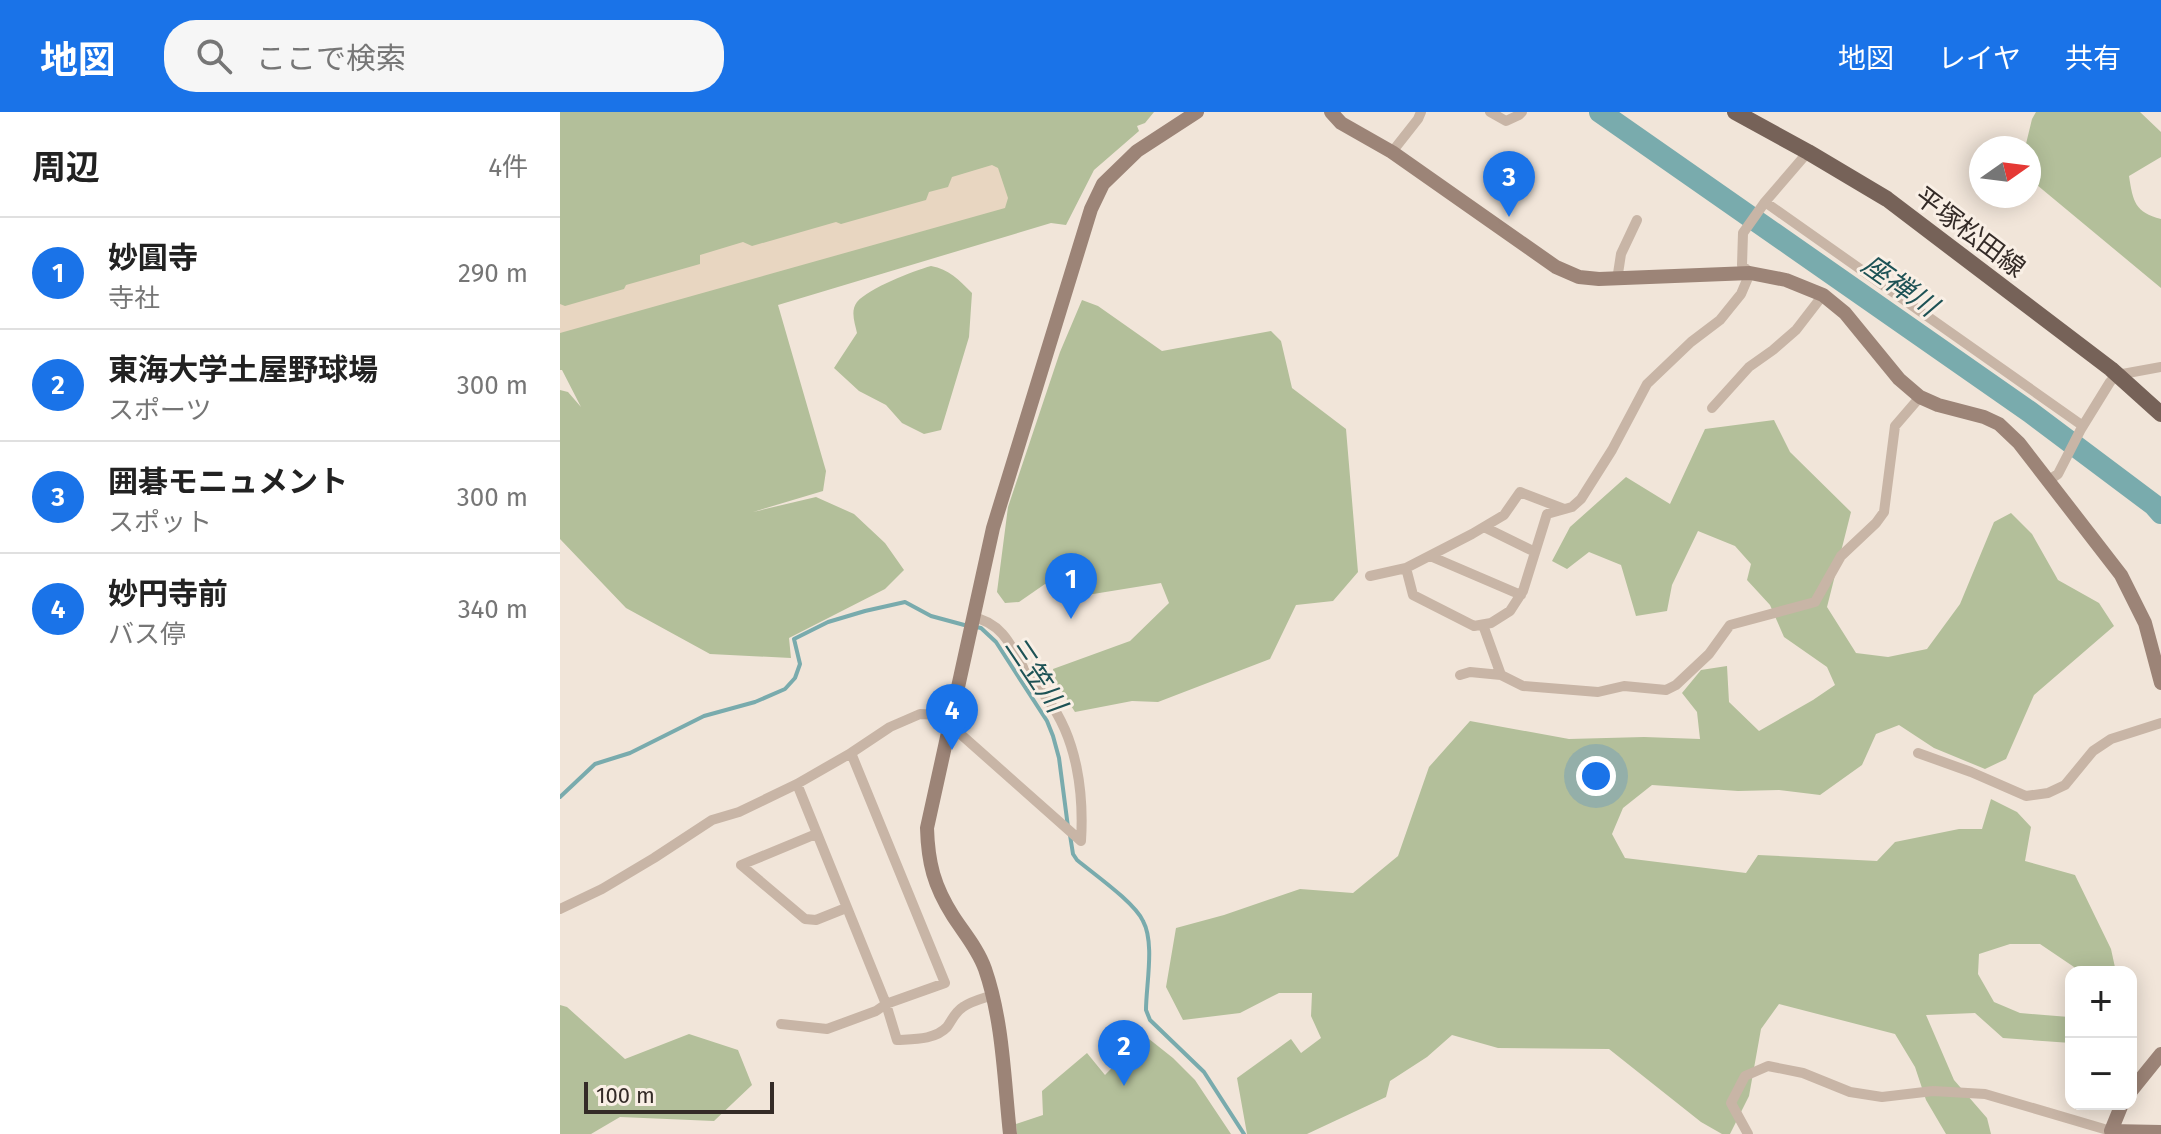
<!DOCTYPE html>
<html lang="ja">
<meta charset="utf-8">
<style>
body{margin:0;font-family:"Fira Sans","Noto Sans JP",sans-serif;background:#f6f6f6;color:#222}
.controls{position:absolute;right:24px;bottom:24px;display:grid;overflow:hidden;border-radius:16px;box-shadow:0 4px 20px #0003}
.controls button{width:72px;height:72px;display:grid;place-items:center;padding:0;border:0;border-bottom:2px solid #e0e0e0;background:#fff;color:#222;font:40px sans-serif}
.compass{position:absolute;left:1409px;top:24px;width:72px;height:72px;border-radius:50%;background:#fff;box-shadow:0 4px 20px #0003;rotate:76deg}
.scale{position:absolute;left:24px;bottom:20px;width:190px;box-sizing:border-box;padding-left:8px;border:4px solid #342b27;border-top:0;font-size:22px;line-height:28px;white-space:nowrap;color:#342b27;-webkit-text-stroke:6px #f9efe5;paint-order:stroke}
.you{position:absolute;left:1036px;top:664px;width:28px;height:28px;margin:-20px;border:6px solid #fff;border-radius:50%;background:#1a73e8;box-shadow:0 0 0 12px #1a73e833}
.badge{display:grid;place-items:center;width:52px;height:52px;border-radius:50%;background:#1a73e8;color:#fff;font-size:26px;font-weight:700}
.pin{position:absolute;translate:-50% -66px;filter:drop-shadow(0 2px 4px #0008)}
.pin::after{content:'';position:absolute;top:42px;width:28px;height:24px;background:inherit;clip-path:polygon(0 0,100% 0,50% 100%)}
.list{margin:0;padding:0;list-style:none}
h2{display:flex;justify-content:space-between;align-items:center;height:104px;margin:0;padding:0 32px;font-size:34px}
h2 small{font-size:26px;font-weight:400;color:#767676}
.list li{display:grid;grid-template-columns:52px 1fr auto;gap:24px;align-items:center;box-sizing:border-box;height:112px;padding:0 32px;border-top:2px solid #e0e0e0}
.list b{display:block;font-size:30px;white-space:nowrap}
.list p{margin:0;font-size:26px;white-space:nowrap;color:#767676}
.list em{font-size:26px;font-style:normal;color:#767676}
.icon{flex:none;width:44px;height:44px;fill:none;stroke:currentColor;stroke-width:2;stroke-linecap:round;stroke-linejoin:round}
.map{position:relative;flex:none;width:1601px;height:1022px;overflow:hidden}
header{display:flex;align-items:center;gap:48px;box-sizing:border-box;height:112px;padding:0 40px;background:#1a73e8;color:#fff}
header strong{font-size:38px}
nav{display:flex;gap:44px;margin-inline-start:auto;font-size:28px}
.search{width:560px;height:72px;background:#f6f6f6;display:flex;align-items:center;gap:20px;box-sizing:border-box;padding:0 28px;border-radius:32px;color:#767676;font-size:30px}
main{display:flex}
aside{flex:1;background:#fff}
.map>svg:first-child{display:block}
.green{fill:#b3bf9a}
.plaza{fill:#e8d6c1}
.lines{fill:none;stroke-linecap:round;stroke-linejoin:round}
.stream{stroke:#79abad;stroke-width:4}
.river{stroke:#79abad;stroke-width:22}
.street{stroke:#c8b5a6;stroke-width:10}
.secondary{stroke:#9c8477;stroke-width:14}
.primary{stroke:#766258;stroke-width:16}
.labels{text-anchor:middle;stroke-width:6;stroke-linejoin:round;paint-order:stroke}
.street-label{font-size:26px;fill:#342b27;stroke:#f9efe5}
.water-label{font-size:28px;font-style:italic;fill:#1d5255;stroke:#f9efe5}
</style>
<header>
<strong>地図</strong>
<div class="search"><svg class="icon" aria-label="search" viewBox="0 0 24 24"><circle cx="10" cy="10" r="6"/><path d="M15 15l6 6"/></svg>ここで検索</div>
<nav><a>地図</a><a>レイヤ</a><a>共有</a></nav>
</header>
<main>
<aside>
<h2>周辺<small>4件</small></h2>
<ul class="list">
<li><span class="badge">1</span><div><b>妙圓寺</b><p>寺社</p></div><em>290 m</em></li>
<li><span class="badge">2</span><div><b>東海大学土屋野球場</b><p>スポーツ</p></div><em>300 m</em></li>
<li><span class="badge">3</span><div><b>囲碁モニュメント</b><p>スポット</p></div><em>300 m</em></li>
<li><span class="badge">4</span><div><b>妙円寺前</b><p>バス停</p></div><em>340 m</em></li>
</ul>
</aside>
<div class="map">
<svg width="1601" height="1022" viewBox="0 0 1601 1022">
<rect width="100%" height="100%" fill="#f1e5d9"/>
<path class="green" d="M 0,0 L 594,0 L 585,11 L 577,14 L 579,19 L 534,58 L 506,113 L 491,111 L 218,193 L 266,359 L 263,379 L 193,400 L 256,385 L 294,402 L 325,431 L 344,458 L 325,477 L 229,526 L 231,546 L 150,542 L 66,496 L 0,427 L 0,278 L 8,280 L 21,295 L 2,258 L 0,258 Z
M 1476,0 L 1580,0 L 1601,20 L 1601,45 L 1569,64 C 1573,90 1575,100 1601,107 L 1601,176 L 1477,73 L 1469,55 L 1469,36 L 1465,36 L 1472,7 Z
M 371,154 C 389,157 399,168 412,181 L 409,225 L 381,318 L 364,322 L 342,311 L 326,293 L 299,279 L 274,256 L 297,221 C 295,211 290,199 297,190 C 309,176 353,159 371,154 Z
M 522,188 L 538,194 L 602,239 L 711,219 L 721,229 L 732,276 L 786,317 L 798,460 L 773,489 L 736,493 L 710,547 L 598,590 L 572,589 L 515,600 L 495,569 L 493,557 L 570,529 L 609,491 L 601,471 L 527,483 L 517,467 L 485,472 L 459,490 L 445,491 L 437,480 L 448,395 L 500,240 Z
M 1214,308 L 1230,340 L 1291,400 L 1267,495 L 1296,541 L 1328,545 L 1367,537 L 1400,492 L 1434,410 L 1451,401 L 1472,422 L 1498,468 L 1539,491 L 1554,514 L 1474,583 L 1446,647 L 1425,657 L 1374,636 L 1339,613 L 1316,622 L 1302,653 L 1260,683 L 1219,678 L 1178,679 L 1092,673 L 1063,696 L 1052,722 L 1065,746 L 1186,761 L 1198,743 L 1317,749 L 1335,730 L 1399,717 L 1422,717 L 1431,687 L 1457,700 L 1471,715 L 1465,749 L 1515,763 L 1551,837 L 1556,860 L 1516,860 L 1514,855 L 1480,832 L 1450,832 L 1419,842 L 1418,862 L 1434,890 L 1460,901 L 1509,905 L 1511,901 L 1511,931 L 1443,926 L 1415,901 L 1366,903 L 1394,968 L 1427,1006 L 1431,1022 L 1386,1022 L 1366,988 L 1355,955 L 1335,922 L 1219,892 L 1201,917 L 1189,984 L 1170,1022 L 1162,1022 L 1141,1010 L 1049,937 L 938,936 L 892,923 L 867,945 L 830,969 L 826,985 L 747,1022 L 687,1022 L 677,966 L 731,927 L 741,941 L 761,926 L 751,904 L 752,881 L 719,881 L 680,901 L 623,908 L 606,875 L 616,816 L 664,803 L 740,777 L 793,781 L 838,744 L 869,655 L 910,609 L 1009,627 L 1084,625 L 1140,627 L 1137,600 L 1122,581 L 1141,558 L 1167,554 L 1169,590 L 1199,619 L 1253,588 L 1275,573 L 1267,555 L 1224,525 L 1210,493 L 1187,468 L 1191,452 L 1175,434 L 1138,419 L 1112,473 L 1107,499 L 1076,504 L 1061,453 L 1029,440 L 1007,457 L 992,449 L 1010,415 L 1066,365 L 1110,392 L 1145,317 Z
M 0,893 L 7,895 L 65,947 L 129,922 L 178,938 L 192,973 L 154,1009 L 60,1005 L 31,1022 L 0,1022 Z
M 584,923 L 613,946 L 635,968 L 671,1022 L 457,1022 L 456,1012 L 483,1003 L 482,979 L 527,941 L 545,963 Z"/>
<path class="plaza" d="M 432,53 L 438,56 L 448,86 L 445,96 L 0,221 L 0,192 L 5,194 L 64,177 L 66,173 L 140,152 L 140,143 L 183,130 L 192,134 L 276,110 L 281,112 L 366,88 L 369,80 L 388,75 L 392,65 Z"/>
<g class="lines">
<path class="stream" d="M 416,515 L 421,516 L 436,530 L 487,609 L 493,624 L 499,646 L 508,715
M 0,685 L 35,652 L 70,641 L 144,604 L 195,590 L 225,577 L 235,566 L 240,552 L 234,527 L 268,510 L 305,499 L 345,490 L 371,504 L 408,514
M 510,723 L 513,742 L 517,748 C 535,763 574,790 583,809 C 595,831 586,873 586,898 L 590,908 L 644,960 L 684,1022"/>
<path class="river" d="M 1040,0 L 1470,300 L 1594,393 L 1601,401"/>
<path class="street" d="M 930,0 L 946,9 L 959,3 L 962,0
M 832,40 L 858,7 L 861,0
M 1205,90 L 1523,314
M 1057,168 L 1061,142 L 1077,108
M 1152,296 L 1189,255 L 1213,238 L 1236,218 L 1263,183
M 1489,368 L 1498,362 L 1521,317 L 1550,270 L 1557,263 L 1601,255
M 924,415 L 975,440
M 870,444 L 961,483
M 846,456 L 853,483 L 914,514 L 931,511 L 950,499 L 963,479 L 987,402 L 1012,395 L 1021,387 L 1052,338 L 1087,272 L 1131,230 L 1160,208 L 1181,182 L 1190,161 L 1182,153 L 1183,121 L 1205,90 L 1248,40
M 810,464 L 846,456 L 912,422 L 944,403 L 960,380 L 1004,397
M 412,505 C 442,510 452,535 465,559 C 472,570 481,578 488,588 C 517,627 524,681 521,729
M 923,513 L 941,563
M 900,563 L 910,560 L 941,563 L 963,574 L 1038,580 L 1064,574 L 1106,578 L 1116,573 L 1149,542 L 1170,513 L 1255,490 L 1281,444 L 1316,411 L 1324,400 L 1335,314 L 1360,285
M 1358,641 L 1411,660 L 1466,684 L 1488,681 L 1505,673 L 1533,639 L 1551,627 L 1601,611
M 237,672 L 326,892 L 337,928 C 353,927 375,928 387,915 C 392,908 395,900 403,895 C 411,889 424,886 433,883
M 256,722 L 181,753 L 245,807 L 256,808 L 286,796
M 0,797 L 42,777 L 94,746 L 152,708 L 179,700 L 237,672 L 291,641 L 330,615 L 360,602 L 379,603 L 521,729
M 221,912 L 267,917 L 316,899 L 326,892 L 385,871 L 291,641
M 1188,1022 L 1171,991 L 1185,964 L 1208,954 L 1243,961 L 1290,980 L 1322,985 L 1373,979 L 1425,982 L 1551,1019 L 1550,1022"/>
<path class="secondary" d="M 771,0 L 781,11 L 832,40 L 996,155 L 1019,165 L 1039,167 L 1190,161 L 1226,168 L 1263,183 L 1285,201 L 1339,267 L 1360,285 L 1378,293 L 1424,305 L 1439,312 L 1459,331 L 1561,463 L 1585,511 L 1601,571
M 1571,979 L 1601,942
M 1562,992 L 1551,1019 L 1601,1020
M 450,1022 C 444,967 443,909 425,857 C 418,837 404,821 393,804 C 374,774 368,751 367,716 L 433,416 L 531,97 L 543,72 L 577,39 L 637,0"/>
<path class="primary" d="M 1175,0 L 1248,40 L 1327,87 L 1551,257 L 1601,302"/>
</g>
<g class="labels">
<g class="street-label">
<text transform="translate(1410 120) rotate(37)" y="9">平塚松田線</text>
</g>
<g class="water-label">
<text transform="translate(1340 173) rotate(35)" y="10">座禅川</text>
<text transform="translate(476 562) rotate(56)" y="10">三笠川</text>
</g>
</g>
</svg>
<div class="controls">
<button>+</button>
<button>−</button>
</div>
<svg class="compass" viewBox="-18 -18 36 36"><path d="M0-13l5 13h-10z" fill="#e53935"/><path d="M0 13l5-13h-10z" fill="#767676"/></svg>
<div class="scale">100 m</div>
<div class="you"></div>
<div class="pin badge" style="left:511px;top:507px">1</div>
<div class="pin badge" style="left:564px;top:974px">2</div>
<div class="pin badge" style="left:949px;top:105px">3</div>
<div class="pin badge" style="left:392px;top:638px">4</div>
</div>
</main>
